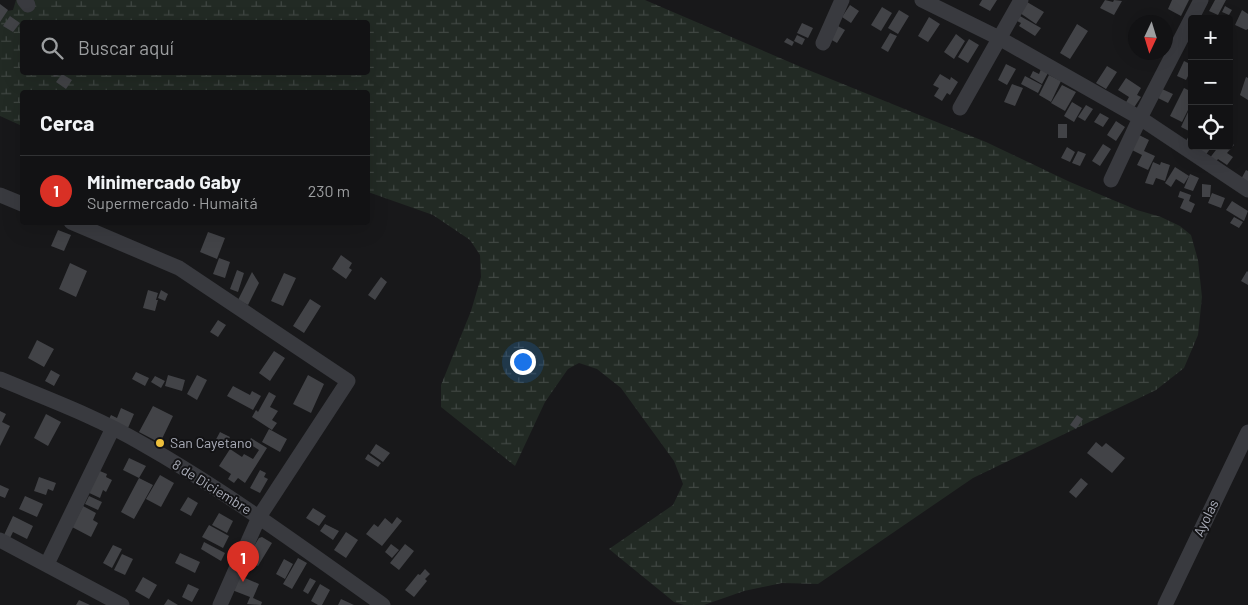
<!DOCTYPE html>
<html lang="es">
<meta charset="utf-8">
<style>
body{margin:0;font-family:Barlow,sans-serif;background:#1b1b1d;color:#f1f3f6}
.controls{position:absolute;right:15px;top:15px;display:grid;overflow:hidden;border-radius:5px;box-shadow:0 5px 20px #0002}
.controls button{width:45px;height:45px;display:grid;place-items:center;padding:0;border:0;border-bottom:1px solid #313234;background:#121214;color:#f1f3f6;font:25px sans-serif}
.compass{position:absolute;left:1128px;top:15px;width:45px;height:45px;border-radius:50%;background:#121214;box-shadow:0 5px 20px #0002;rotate:184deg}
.you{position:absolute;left:522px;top:361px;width:18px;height:18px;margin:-12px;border:4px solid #fff;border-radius:50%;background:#1a73e8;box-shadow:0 0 0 8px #1a73e833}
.badge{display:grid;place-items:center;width:32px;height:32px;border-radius:50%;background:#d93025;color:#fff;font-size:16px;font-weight:700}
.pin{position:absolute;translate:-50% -41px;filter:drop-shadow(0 1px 2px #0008)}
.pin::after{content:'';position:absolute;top:26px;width:18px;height:15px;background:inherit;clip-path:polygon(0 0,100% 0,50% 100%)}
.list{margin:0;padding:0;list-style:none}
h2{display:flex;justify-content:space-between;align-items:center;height:65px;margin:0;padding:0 20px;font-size:21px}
h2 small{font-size:16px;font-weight:400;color:#9c9ea0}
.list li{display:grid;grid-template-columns:32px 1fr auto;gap:15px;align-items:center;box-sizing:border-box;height:70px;padding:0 20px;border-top:1px solid #313234}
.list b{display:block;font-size:19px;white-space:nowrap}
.list p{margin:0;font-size:16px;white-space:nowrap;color:#9c9ea0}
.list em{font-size:16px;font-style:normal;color:#9c9ea0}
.icon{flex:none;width:28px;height:28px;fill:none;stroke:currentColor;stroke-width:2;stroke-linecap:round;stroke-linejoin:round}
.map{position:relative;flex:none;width:1248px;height:605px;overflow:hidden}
.search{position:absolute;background:#121214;box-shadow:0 5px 20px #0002;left:20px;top:20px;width:350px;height:55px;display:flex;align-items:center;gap:12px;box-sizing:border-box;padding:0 18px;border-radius:5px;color:#9c9ea0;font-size:19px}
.panel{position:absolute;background:#121214;box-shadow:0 5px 20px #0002;left:20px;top:90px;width:350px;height:135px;border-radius:5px}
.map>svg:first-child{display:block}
.wetland{fill:url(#wetland-marsh);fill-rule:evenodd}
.building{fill:#424347}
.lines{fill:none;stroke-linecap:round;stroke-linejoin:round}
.minor{stroke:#393a3f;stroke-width:15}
.poi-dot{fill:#eec03c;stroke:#131315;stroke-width:2}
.labels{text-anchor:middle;stroke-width:4;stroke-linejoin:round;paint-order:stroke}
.poi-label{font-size:14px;fill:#abaeba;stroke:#131315;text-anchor:start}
.street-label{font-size:14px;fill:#abaeba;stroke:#131315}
</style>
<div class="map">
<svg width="1248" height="605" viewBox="0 0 1248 605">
<defs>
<pattern id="wetland-marsh" width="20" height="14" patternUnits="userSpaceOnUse" patternTransform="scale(1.25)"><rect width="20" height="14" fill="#222a24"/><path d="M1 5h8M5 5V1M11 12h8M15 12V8" fill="none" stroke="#3f4642"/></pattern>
</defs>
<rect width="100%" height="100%" fill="#18181a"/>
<path class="wetland" d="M 16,0 L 645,0 L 801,67 L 986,142 L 1070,182 L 1137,210 L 1161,217 L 1180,226 L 1191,235 L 1198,260 L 1202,297 L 1198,335 L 1184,368 L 1156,390 L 973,478 L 818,584 L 782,583 L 744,591 L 704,605 L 684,605 L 674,602 L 609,549 L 673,505 L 683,484 L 674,461 L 621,388 L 597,369 L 579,363 L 568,369 L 545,402 L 515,466 L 441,407 L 441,385 L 471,311 L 481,277 L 480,255 L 470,240 L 433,215 L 368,192 L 368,92 L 22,92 L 22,126 L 0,116 L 0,12 L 13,10 ZM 22,22 L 368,22 L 368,72 L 22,72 Z"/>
<path class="building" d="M 982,0 L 997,0 L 990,11 L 979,5 Z
M 1105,0 L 1113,2 L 1114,0 L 1122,1 L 1114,15 L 1100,8 Z
M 1172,0 L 1189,0 L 1181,16 L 1168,9 Z
M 1215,0 L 1226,0 L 1218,15 L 1209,11 Z
M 1027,2 L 1044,12 L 1036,24 L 1020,13 Z
M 0,4 L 8,10 L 0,22 Z
M 850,5 L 859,11 L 851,23 L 842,17 Z
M 1225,6 L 1232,10 L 1229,15 L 1222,12 Z
M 882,7 L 892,13 L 881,31 L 871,25 Z
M 899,10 L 909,16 L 898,34 L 888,28 Z
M 1242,10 L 1248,14 L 1248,29 L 1246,30 L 1235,25 Z
M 10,16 L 20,23 L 13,32 L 3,26 Z
M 1020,16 L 1041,28 L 1035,36 L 1019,26 L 1021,23 L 1017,21 Z
M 929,17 L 940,24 L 928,42 L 918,36 Z
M 802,23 L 813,28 L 808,38 L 797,33 Z
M 1077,24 L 1088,31 L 1070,59 L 1060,53 Z
M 838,26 L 845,30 L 837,43 L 830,39 Z
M 890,33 L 897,36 L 888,52 L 881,48 Z
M 956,34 L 965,41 L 954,59 L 944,52 Z
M 797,35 L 805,39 L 802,45 L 794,41 Z
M 787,38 L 794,42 L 792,46 L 784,42 Z
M 969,39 L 979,45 L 968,63 L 958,57 Z
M 1184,61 L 1192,65 L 1192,68 L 1186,80 L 1177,76 Z
M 1006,64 L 1016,69 L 1007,85 L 998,80 Z
M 1107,66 L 1117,72 L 1106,89 L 1096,83 Z
M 1041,69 L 1048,73 L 1042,84 L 1030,77 L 1033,71 L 1039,74 Z
M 52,72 L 64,72 L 62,74 L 72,80 L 66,89 L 56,82 L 62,74 L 54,77 Z
M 940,74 L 950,80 L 951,77 L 958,82 L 950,95 L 947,93 L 942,101 L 934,96 L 939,88 L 933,85 Z
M 1049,75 L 1061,81 L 1051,102 L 1039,95 Z
M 1025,76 L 1042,85 L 1038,93 L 1021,84 Z
M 1246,77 L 1248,78 L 1248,100 L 1240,95 Z
M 1126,78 L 1141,88 L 1137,95 L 1141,97 L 1133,109 L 1125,104 L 1129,97 L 1118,90 Z
M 1012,84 L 1023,88 L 1015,106 L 1004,102 Z
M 1062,85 L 1076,92 L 1065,111 L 1051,103 Z
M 1184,88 L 1192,92 L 1192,102 L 1182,122 L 1170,116 Z
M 1162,89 L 1173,94 L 1168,103 L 1158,98 Z
M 1072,102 L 1082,108 L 1074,122 L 1064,116 Z
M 1086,105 L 1093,109 L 1085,121 L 1078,117 Z
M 1188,112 L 1192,113 L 1192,144 L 1186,141 L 1191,132 L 1181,127 Z
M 1100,113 L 1109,118 L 1103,127 L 1094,122 Z
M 1116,121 L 1125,127 L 1116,141 L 1107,135 Z
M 1058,124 L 1067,124 L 1067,138 L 1058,138 Z
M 1137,134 L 1149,140 L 1144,151 L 1155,156 L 1148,170 L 1137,165 L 1142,155 L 1130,149 Z
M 1229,141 L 1234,145 L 1227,153 L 1233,157 L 1227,165 L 1218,159 L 1215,163 L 1209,159 L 1219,146 L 1229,146 Z
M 1103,144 L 1111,149 L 1100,166 L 1092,161 Z
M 1199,146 L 1212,146 L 1205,156 L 1196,151 Z
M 1067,147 L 1075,152 L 1070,162 L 1061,158 Z
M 1078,151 L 1086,154 L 1080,166 L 1072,163 Z
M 1153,162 L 1160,165 L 1161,162 L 1170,165 L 1165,181 L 1156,178 L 1153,185 L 1145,183 Z
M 1175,167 L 1189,176 L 1184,184 L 1176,179 L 1171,187 L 1165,183 Z
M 1246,170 L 1248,171 L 1248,186 L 1240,181 Z
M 1190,174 L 1199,178 L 1193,191 L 1184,188 Z
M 1202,184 L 1211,185 L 1210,197 L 1202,197 Z
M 1180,191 L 1191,195 L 1189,201 L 1195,204 L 1191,213 L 1180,208 L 1184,199 L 1178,197 Z
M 1212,193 L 1225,198 L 1221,208 L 1208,203 Z
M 1232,201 L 1248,211 L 1244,221 L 1226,210 Z
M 1234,217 L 1243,222 L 1239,228 L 1230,223 Z
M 58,230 L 71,235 L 64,251 L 51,246 Z
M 208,232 L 225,238 L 217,259 L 200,252 Z
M 341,255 L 352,263 L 349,268 L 352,270 L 346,279 L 332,269 Z
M 219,258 L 230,262 L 225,278 L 213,274 Z
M 70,263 L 87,271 L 76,297 L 59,289 Z
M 237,270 L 244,273 L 238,292 L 230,289 Z
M 1247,271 L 1248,272 L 1248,285 L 1241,281 Z
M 252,272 L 259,283 L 248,305 L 238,300 Z
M 284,273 L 296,278 L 283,306 L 271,301 Z
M 381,277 L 387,282 L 375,300 L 368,295 Z
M 148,290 L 158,293 L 156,300 L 158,300 L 155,311 L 143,308 Z
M 161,290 L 168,294 L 165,301 L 158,298 Z
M 310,299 L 321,306 L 304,333 L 293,326 Z
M 218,320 L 226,325 L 218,337 L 210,332 Z
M 37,340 L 54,349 L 44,367 L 28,358 Z
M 274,351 L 285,358 L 270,381 L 259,373 Z
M 51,370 L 60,375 L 54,386 L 45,381 Z
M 136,372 L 149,378 L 145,386 L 132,379 Z
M 168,375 L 185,380 L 182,391 L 165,386 Z
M 197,375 L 207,380 L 197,400 L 187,394 Z
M 308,375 L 324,384 L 311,413 L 293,404 Z
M 155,376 L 165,381 L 161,388 L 151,382 Z
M 233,386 L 250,395 L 252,391 L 261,396 L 253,410 L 227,396 Z
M 269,392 L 276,396 L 270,407 L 278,411 L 272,420 L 277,423 L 272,430 L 252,417 L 256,410 L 258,412 Z
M 153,406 L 173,416 L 160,443 L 139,432 Z
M 121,408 L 134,414 L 128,428 L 108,421 L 111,415 L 117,418 Z
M 0,411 L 6,414 L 2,422 L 10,426 L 0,446 Z
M 46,414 L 61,422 L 48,446 L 34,438 Z
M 1077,415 L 1083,419 L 1076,429 L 1070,425 Z
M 269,429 L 287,439 L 280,452 L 262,442 Z
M 220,432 L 230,437 L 223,450 L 213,445 Z
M 251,438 L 267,448 L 245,483 L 238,478 L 234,483 L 228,479 L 231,474 L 219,466 L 230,449 L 242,457 L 244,454 L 253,459 L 259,450 L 248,443 Z
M 1096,442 L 1102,447 L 1106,443 L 1125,458 L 1112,473 L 1087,453 Z
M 376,444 L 390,453 L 383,462 L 370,453 Z
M 368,454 L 381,463 L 378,467 L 365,459 Z
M 129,458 L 146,466 L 139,478 L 153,485 L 134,519 L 121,512 L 139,478 L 123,470 Z
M 95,469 L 107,474 L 106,477 L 112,480 L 106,492 L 103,490 L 100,498 L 85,491 Z
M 260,470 L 266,473 L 264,477 L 268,479 L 260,493 L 250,488 Z
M 160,475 L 174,483 L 161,507 L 146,499 Z
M 39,477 L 56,483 L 53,491 L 48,489 L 46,495 L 34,491 Z
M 1081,478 L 1088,484 L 1076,498 L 1069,492 Z
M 0,485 L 9,489 L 5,498 L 0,496 Z
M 25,496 L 43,504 L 37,517 L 19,509 Z
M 89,496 L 102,502 L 98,510 L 85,504 Z
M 188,497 L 198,503 L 191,516 L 180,510 Z
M 83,506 L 96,513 L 93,520 L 98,523 L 91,537 L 72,527 Z
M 313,508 L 326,516 L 319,526 L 306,518 Z
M 219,513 L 233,521 L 227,533 L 212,525 Z
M 13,516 L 33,526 L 27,539 L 13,532 L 10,538 L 4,535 Z
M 397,517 L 402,521 L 382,546 L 366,534 L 374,524 L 378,527 L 385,518 L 392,524 Z
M 325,524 L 339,531 L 333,540 L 320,531 Z
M 209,525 L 229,536 L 223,548 L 202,537 Z
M 346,532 L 358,540 L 346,558 L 334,550 Z
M 262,537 L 272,543 L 258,566 L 246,559 L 259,538 Z
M 204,542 L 225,553 L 221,561 L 201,549 Z
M 391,544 L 399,550 L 392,558 L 385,552 Z
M 405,544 L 414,551 L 399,570 L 390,563 Z
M 113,545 L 122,549 L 112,568 L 103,563 Z
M 180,553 L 200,562 L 195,573 L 175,563 Z
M 122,554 L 133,559 L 125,575 L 114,570 Z
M 298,558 L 307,563 L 292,589 L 283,584 Z
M 284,559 L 293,564 L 285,579 L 276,574 Z
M 425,569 L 430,574 L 425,579 L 427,581 L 414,597 L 405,590 L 418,574 L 420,575 Z
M 238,575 L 259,584 L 253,598 L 262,602 L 261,605 L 247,604 L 250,597 L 232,590 Z
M 143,577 L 157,585 L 149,599 L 135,591 Z
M 310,578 L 316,581 L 308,594 L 303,591 Z
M 188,584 L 199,589 L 192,602 L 182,597 Z
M 320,584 L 330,590 L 322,605 L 318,605 L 311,601 Z
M 168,599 L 178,605 L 164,605 Z
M 341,599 L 354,605 L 338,605 Z
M 79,600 L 90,605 L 76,605 Z"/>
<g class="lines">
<path class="minor" d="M 24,0 L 28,5
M 922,0 L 999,38 L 1140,118 L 1248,190
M 823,43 L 842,0
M 960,108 L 1021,0
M 1111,180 L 1140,118 L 1201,0
M 0,195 L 22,204
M 71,222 L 179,268 L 348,381 L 259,517 L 220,605
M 0,379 C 48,399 97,417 141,443 C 226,491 304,549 383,605
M 0,540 L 122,605
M 47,564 L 113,428
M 1165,605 L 1248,432"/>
</g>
<circle class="poi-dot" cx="160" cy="443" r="5"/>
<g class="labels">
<g class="poi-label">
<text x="170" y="448">San Cayetano</text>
</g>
<g class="street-label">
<text transform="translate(212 487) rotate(32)" y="5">8 de Diciembre</text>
<text transform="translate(1206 518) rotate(-64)" y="5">Ayolas</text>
</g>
</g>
</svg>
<div class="controls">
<button>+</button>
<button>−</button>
<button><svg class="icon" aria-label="locate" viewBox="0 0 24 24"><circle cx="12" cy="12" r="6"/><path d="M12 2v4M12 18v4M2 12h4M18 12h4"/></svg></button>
</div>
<svg class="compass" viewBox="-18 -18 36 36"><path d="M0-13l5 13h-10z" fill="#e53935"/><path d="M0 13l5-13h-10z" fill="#9c9ea0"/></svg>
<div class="you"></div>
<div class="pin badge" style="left:243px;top:582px">1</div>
<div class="search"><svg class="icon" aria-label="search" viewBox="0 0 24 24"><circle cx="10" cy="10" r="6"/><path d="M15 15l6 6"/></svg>Buscar aquí</div>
<section class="panel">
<h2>Cerca<small></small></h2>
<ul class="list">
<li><span class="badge">1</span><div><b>Minimercado Gaby</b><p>Supermercado · Humaitá</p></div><em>230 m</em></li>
</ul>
</section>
</div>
